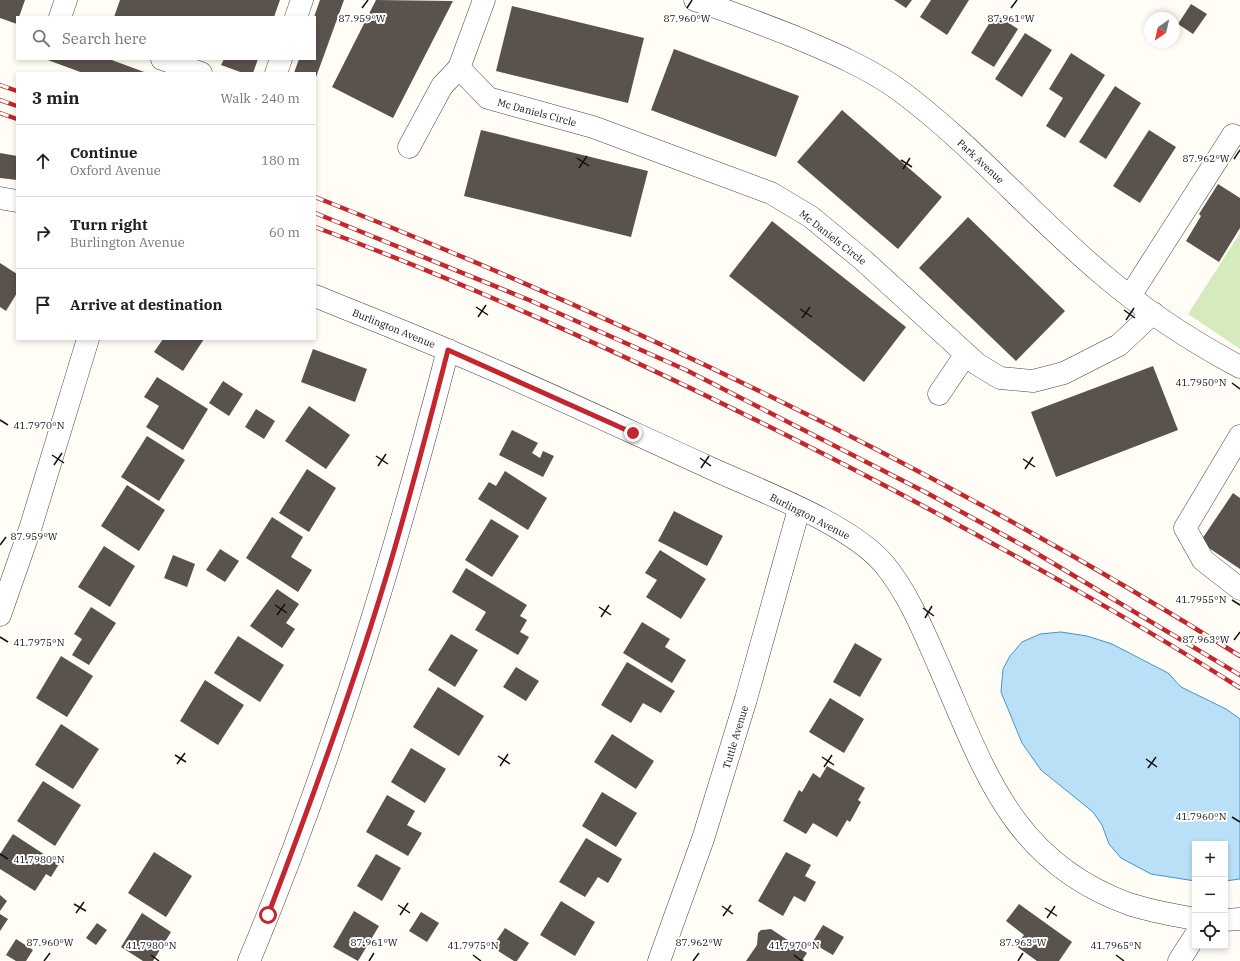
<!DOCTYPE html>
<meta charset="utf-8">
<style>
body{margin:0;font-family:"IBM Plex Serif",serif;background:#f6f6f6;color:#222}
.controls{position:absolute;right:12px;bottom:12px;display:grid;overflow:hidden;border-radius:0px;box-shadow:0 2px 6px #0003}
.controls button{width:36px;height:36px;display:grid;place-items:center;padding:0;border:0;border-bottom:1px solid #e0e0e0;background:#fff;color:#222;font:20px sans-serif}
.compass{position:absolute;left:1144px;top:12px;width:36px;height:36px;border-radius:50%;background:#fff;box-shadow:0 2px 6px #0003;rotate:214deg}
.stop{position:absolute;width:12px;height:12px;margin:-9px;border:3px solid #c4262e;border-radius:50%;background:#fff}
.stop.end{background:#c4262e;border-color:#fff;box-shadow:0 1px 4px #0008}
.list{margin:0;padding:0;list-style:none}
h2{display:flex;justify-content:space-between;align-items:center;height:52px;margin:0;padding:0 16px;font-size:17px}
h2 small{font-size:13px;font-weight:400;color:#767676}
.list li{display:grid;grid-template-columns:26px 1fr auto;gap:12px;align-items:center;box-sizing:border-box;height:72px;padding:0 16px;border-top:1px solid #e0e0e0}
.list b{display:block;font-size:15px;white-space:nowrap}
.list p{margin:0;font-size:13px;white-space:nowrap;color:#767676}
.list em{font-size:13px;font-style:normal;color:#767676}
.icon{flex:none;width:22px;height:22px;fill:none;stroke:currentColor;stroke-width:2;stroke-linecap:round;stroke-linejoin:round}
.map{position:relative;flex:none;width:1240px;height:961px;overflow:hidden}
.search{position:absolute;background:#fff;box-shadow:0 2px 6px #0003;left:16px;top:16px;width:300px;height:44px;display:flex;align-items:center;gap:10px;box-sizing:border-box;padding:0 14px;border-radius:0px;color:#767676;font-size:15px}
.panel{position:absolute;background:#fff;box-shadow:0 2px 6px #0003;left:16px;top:72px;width:300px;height:268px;border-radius:0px}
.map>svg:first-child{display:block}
.green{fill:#d5ebbd}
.water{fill:#b9e0f7;stroke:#3f96cf}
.building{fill:#5a524d}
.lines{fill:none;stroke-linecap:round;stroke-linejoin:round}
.minor-casing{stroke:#444;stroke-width:23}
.minor{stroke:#fff;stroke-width:22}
.rail-casing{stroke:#c4262e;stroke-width:4.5}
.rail{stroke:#fff;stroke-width:3;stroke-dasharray:9;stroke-linecap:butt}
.route{stroke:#c4262e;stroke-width:5}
.ticks{fill:none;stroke:#111;stroke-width:1.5}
.labels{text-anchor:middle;stroke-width:4;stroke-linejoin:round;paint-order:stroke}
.street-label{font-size:10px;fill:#111;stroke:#fff}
.ticks-label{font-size:10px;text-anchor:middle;fill:#111;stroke:#fff;stroke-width:4;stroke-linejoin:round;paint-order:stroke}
</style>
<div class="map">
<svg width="1240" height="961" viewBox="0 0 1240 961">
<rect width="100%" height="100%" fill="#fffdf5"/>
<path class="green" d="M 1240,233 L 1240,349 L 1188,314 Z"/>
<path class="water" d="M 1061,632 L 1087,636 L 1112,644 L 1168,673 L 1181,687 L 1226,709 L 1240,719 L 1240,879 L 1225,881 L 1225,844 L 1195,844 L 1195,881 L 1151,874 L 1121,858 L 1109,844 L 1102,825 L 1093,812 L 1041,770 L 1022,743 L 1001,692 L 1003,669 L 1010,656 L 1022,642 L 1040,634 Z"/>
<path class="building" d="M 0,0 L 25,0 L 19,17 L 17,17 L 17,24 L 0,18 Z
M 120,0 L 280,0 L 274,17 L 114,17 Z
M 320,0 L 344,0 L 315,80 L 315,73 L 294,73 L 299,59 L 315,59 L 314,17 Z
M 376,0 L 453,1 L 393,118 L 332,87 Z
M 894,0 L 912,0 L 906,8 Z
M 931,0 L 969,0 L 947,35 L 920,17 Z
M 1191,4 L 1207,14 L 1193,34 L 1178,24 Z
M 512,6 L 644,38 L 628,103 L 496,71 Z
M 995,14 L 1018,29 L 994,67 L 971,53 Z
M 1025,33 L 1052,50 L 1022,97 L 995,79 Z
M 674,49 L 799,96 L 776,157 L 651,110 Z
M 1071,53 L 1105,75 L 1065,138 L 1046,126 L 1063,98 L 1049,89 Z
M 45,59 L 109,59 L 147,73 L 83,73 Z
M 224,59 L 258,59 L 253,73 L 243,73 L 221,65 Z
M 1115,86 L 1141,103 L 1106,159 L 1079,142 Z
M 842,110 L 942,197 L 898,249 L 797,162 Z
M 481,130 L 648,171 L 631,237 L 464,196 Z
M 1149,130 L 1176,147 L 1140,203 L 1113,186 Z
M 0,153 L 17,156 L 17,180 L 0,178 Z
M 1218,184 L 1240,198 L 1240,228 L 1219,262 L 1186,241 L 1201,216 L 1199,214 Z
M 968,217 L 1065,311 L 1016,361 L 919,268 Z
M 772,221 L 906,327 L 864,382 L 729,276 Z
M 0,263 L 17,274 L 17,293 L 6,311 L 0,307 Z
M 163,339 L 204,339 L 183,371 L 154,352 Z
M 313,349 L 367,369 L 355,402 L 301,382 Z
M 1153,366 L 1178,430 L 1056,477 L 1031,412 Z
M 157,377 L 208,409 L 183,450 L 146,427 L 159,406 L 144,397 Z
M 223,381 L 243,394 L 229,416 L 209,403 Z
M 309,406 L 350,435 L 326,469 L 285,441 Z
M 256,409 L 275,421 L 264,439 L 245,427 Z
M 512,430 L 538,443 L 532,453 L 540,458 L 543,451 L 554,456 L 543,477 L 499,455 Z
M 147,436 L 185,460 L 159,501 L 121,477 Z
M 307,469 L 336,488 L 309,532 L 279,513 Z
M 505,471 L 547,498 L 528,530 L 478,499 L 489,482 L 496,486 Z
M 127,485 L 165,510 L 139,551 L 101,526 Z
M 1233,493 L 1240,498 L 1240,569 L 1200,542 Z
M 674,511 L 723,536 L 707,566 L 658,541 Z
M 272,517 L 303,537 L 291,557 L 312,570 L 298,592 L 246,558 Z
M 491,519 L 519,536 L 492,577 L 465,560 Z
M 104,546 L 135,566 L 110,607 L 78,587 Z
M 220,549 L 239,561 L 225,582 L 206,570 Z
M 660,550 L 706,579 L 681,619 L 646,597 L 657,580 L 645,573 Z
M 173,555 L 195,564 L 187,587 L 164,578 Z
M 466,568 L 527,605 L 520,616 L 527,620 L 520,632 L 529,637 L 518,655 L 475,630 L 486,612 L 452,592 Z
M 277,589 L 299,604 L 286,623 L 295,629 L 282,648 L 250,626 Z
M 91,607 L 116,623 L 89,665 L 72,655 L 82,639 L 74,634 Z
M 642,622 L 670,639 L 665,647 L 686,660 L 672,683 L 623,653 Z
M 451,634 L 478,650 L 455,687 L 428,670 Z
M 238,636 L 284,665 L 260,702 L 214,673 Z
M 855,643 L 882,659 L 860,697 L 833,682 Z
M 61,656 L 93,676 L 67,717 L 36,698 Z
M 627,662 L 675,691 L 661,713 L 643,703 L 631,723 L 601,705 Z
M 516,667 L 539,681 L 526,701 L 503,687 Z
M 205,680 L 244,705 L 218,745 L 180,721 Z
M 438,687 L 484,716 L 459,756 L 413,727 Z
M 830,698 L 864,719 L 844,753 L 809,732 Z
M 61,724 L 99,749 L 73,789 L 35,765 Z
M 612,734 L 654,761 L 636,789 L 594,762 Z
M 411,748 L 446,769 L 425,803 L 391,782 Z
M 827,766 L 865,788 L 858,800 L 861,802 L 850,822 L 847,820 L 837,837 L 813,823 L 806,834 L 783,821 L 799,790 L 802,792 L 813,773 L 820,778 Z
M 43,781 L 81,805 L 55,846 L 17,821 Z
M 602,792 L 637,813 L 616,847 L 582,826 Z
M 387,795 L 415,811 L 407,825 L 422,833 L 408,856 L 366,832 Z
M 13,834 L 59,864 L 51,877 L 46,874 L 35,891 L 0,869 L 0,854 Z
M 586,838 L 622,859 L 608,883 L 598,877 L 585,897 L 559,882 Z
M 154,852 L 192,876 L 166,917 L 128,893 Z
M 786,852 L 811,865 L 805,876 L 816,882 L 805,902 L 794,896 L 783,916 L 758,901 Z
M 376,854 L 401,868 L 382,901 L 357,886 Z
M 0,895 L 7,901 L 0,911 Z
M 561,901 L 595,922 L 575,956 L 540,935 Z
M 1019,904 L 1072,942 L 1059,961 L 1037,961 L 1016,946 L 1024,935 L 1006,921 Z
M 354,911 L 379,926 L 358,961 L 333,947 Z
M 421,912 L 439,923 L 427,942 L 409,931 Z
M 142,913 L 171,932 L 153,961 L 143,961 L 121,947 Z
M 0,914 L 8,919 L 0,931 Z
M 97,923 L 107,930 L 96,945 L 86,938 Z
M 823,925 L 844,937 L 833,955 L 812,943 Z
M 505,928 L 529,943 L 517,961 L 514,961 L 492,947 Z
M 771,929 L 807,953 L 803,959 L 804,961 L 746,961 L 757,945 L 758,933 L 761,930 Z
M 16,939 L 33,950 L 26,961 L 16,961 L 6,955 Z"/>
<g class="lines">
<defs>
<path id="minor" d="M 484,0 L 459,68 L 488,98 L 593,127 L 771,193 L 811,217 L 863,260 L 977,364 L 1000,378 L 1033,381 L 1064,373 L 1119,345 L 1153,313
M 695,0 C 729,11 762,24 795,37 C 831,52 867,67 899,90 C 972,144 1032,215 1102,274 C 1144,310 1191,341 1240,367
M 60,17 L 66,0
M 296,17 L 302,0
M 162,59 L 201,73
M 276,73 L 281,59
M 409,147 L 442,86 L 459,68
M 0,198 L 17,201
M 315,296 C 359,314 403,331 447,350 C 534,386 620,427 706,466 C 757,490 848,522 884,564 C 908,593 923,630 938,664 C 984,768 1010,861 1129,904 C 1150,911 1173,915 1195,919
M 1130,296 L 1233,135
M 939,394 L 966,354
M 1240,436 L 1185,528 L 1203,560 L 1240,589
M 0,615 L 31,526 L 88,339
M 1225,920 L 1240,919
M 249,961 C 332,763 394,558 448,350
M 659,961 L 703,839 L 746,699 L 799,509
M 1179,961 L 1195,936"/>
</defs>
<use href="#minor" class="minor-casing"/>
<use href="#minor" class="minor"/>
<defs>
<path id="rail" d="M 0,85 L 17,91
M 0,100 L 17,106
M 0,113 L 17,119
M 315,197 C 636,323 948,473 1240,656
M 315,213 L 529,300 L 686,370 L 927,493 L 1031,550 L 1240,675
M 315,227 C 515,301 708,393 897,492 C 1013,554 1129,617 1240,688"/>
</defs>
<use href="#rail" class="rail-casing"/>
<use href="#rail" class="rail"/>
</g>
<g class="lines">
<path class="route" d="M 268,915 C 310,805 350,696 384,584 C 408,506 428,428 448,350 L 633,433"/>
</g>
<path class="ticks" d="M 362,8 L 368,0M 687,8 L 692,0M 1011,8 L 1017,0M 577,158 L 589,166M 1234,159 L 1240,150M 901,160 L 912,167M 579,168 L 587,156M 903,169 L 910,158M 476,307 L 488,315M 800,309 L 812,317M 1124,310 L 1135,318M 478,317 L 486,305M 802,318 L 810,307M 1126,320 L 1134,308M 1232,383 L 1240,389M 0,420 L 8,425M 52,455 L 64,463M 376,456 L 388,464M 700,458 L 711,466M 1023,459 L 1035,467M 54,465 L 62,453M 378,466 L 386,454M 701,468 L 709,456M 1025,469 L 1033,457M 0,545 L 6,537M 1232,600 L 1240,605M 275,605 L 287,613M 599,607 L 611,615M 923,608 L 934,616M 277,615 L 285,604M 601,617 L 609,605M 925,618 L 932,606M 0,637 L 8,642M 1234,640 L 1240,632M 175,755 L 186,762M 498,756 L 510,764M 822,757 L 834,765M 1146,759 L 1157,767M 177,764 L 185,753M 500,766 L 508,754M 824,767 L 832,755M 1148,768 L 1156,757M 1232,817 L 1240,822M 0,854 L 8,859M 74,904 L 86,911M 398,905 L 410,913M 722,906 L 733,914M 1045,908 L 1057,916M 76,913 L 84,902M 400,915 L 408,903M 723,916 L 731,905M 1047,918 L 1055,906M 151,955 L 159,961M 473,955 L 481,961M 794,955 L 802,961M 1116,955 L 1124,961M 44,961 L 50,953M 369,961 L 374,953M 693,961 L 699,953M 1018,961 L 1023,953"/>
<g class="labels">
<g class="street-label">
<text transform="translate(537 112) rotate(15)" y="4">Mc Daniels Circle</text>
<text transform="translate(981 161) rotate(43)" y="4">Park Avenue</text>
<text transform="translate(833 237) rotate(38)" y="4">Mc Daniels Circle</text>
<text transform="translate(394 328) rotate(22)" y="4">Burlington Avenue</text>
<text transform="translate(810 516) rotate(27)" y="4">Burlington Avenue</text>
<text transform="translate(735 737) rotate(-73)" y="4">Tuttle Avenue</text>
</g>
</g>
<g class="ticks-label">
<text x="362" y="22">87.959°W</text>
<text x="687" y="22">87.960°W</text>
<text x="1011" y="22">87.961°W</text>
<text x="1206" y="162">87.962°W</text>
<text x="1201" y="386">41.7950°N</text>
<text x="39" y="429">41.7970°N</text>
<text x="34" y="540">87.959°W</text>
<text x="1201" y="603">41.7955°N</text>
<text x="1206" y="643">87.963°W</text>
<text x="39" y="646">41.7975°N</text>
<text x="1201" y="820">41.7960°N</text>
<text x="39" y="863">41.7980°N</text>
<text x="50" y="946">87.960°W</text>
<text x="374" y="946">87.961°W</text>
<text x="699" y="946">87.962°W</text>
<text x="1023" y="946">87.963°W</text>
<text x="151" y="949">41.7980°N</text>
<text x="473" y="949">41.7975°N</text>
<text x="794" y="949">41.7970°N</text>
<text x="1116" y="949">41.7965°N</text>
</g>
</svg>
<div class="controls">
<button>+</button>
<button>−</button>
<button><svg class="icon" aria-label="locate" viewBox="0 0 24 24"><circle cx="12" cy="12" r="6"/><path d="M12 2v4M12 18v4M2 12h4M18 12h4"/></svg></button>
</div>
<svg class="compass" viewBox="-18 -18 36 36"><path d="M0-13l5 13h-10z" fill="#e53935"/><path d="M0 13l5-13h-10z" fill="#767676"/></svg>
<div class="stop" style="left:268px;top:915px"></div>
<div class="stop end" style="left:633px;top:433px"></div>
<div class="search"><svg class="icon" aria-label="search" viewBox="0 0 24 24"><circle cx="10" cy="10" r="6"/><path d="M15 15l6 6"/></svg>Search here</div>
<section class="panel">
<h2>3 min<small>Walk · 240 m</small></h2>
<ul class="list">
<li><svg class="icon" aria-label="ahead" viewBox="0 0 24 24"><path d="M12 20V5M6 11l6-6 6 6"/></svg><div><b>Continue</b><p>Oxford Avenue</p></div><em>180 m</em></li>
<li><svg class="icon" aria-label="right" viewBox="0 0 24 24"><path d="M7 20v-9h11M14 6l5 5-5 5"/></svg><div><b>Turn right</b><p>Burlington Avenue</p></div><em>60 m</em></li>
<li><svg class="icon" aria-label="arrive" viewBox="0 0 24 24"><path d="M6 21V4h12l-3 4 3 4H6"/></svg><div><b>Arrive at destination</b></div></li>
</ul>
</section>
</div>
